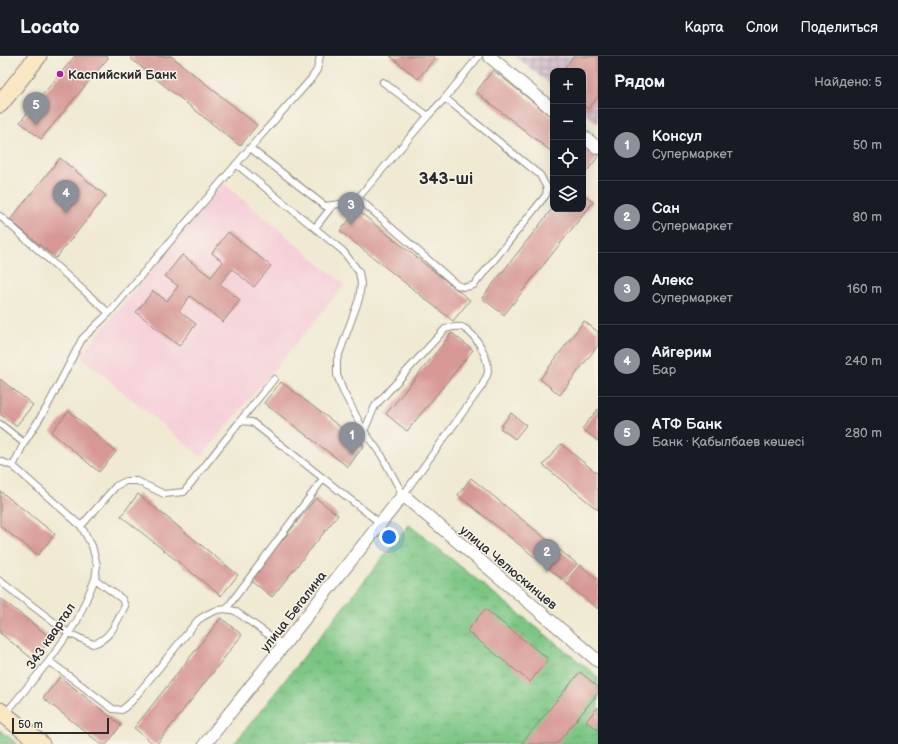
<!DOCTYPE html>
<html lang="ru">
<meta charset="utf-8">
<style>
body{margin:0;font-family:"Balsamiq Sans",sans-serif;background:#242831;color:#f1f3f6}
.controls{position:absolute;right:12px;top:12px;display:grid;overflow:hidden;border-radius:8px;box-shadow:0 4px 16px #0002}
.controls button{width:36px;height:36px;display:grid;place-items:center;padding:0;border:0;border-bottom:1px solid #363941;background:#171b24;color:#f1f3f6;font:20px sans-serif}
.scale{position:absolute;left:12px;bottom:10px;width:97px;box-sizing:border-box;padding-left:4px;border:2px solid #2b2b2b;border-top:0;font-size:11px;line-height:14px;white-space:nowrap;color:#2b2b2b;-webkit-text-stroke:3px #f7f3e8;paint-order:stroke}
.you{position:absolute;left:389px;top:481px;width:14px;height:14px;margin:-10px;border:3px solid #fff;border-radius:50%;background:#1a73e8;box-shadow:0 0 0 6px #1a73e833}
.badge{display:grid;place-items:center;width:26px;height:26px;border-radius:50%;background:#8c9099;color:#fff;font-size:13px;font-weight:700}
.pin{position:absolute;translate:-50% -33px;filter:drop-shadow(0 1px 2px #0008)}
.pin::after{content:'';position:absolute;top:21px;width:14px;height:12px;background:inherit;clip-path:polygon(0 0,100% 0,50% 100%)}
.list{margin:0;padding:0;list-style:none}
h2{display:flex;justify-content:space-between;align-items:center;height:52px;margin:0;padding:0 16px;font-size:17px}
h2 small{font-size:13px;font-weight:400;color:#9ea1a6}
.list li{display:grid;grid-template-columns:26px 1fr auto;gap:12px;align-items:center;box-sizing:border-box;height:72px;padding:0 16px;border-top:1px solid #363941}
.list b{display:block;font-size:15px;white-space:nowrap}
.list p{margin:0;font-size:13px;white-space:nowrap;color:#9ea1a6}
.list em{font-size:13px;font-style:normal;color:#9ea1a6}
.icon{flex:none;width:22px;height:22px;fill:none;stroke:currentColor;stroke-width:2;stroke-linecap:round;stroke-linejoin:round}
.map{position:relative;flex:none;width:598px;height:688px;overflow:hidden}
header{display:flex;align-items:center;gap:24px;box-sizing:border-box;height:56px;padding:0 20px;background:#171b24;border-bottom:1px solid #363941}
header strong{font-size:19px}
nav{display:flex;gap:22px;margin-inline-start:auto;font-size:14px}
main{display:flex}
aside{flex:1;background:#171b24}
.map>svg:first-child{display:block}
.built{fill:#f6cfd8}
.industrial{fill:url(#industrial-grid)}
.park{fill:url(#park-crowns);stroke:#547858}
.building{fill:#d79895}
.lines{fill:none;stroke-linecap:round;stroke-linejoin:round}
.lane-casing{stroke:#8e8a7f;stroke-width:8}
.street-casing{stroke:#8e8a7f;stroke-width:14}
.secondary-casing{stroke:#8e8a7f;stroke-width:19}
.lane{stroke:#fff;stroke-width:6}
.street{stroke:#fff;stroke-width:12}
.secondary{stroke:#fae7c3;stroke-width:17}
.poi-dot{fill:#b5179e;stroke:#f7f3e8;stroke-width:1.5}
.labels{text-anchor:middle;stroke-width:3;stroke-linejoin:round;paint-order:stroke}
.poi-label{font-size:13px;font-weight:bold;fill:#2b2b2b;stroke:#f7f3e8;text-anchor:start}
.street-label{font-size:13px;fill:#2b2b2b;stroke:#f7f3e8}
.district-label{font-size:17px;font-weight:bold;fill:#2b2b2b;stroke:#f7f3e8}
</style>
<header>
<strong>Locato</strong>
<nav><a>Карта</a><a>Слои</a><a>Поделиться</a></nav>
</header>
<main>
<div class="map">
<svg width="598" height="688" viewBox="0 0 598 688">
<defs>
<pattern id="industrial-grid" width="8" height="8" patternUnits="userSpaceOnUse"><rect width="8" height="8" fill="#d1bdca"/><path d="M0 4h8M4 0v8" fill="none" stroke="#aa9aa4"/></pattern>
<pattern id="park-crowns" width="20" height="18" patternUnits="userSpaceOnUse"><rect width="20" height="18" fill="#7cc684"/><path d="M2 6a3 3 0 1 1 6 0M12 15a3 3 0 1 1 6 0" fill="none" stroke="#66a16c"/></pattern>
</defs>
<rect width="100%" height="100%" fill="#f7f3e8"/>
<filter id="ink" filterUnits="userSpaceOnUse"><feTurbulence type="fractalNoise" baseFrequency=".025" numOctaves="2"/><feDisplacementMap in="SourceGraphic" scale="8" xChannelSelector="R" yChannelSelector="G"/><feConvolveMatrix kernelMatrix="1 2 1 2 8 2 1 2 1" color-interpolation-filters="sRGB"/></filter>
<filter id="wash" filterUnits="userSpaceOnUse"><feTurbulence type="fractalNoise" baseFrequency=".012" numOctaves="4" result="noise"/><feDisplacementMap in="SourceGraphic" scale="16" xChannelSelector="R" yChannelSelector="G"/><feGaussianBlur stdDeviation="0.9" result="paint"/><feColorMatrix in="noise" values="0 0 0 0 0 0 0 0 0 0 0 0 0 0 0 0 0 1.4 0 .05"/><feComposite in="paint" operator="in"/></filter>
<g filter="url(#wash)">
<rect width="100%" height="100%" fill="#f0ead3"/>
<path class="built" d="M 223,127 L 345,229 L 201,401 L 80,300 Z"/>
<path class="industrial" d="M 515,0 L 598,0 L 598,68 L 583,56 L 583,15 L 553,15 L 553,31 Z"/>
<path class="park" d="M 409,469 L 598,621 L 598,688 L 234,688 Z
M 0,674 L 18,688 L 0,688 Z"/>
<g id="blocks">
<path class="building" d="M 75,0 L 106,0 L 108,2 L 41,83 L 20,66 Z
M 132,0 L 171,0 L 257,69 L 240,90 L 130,2 Z
M 390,0 L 433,0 L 435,2 L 418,23 Z
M 574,0 L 598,0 L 598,41 L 588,53 L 583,49 L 583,15 L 562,15 Z
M 493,14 L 553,62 L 553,97 L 476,36 Z
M 583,86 L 598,98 L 598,101 L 583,120 Z
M 60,102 L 106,140 L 56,202 L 10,164 Z
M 583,138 L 593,146 L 504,259 L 482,242 L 552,153 L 583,153 Z
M 357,154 L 470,244 L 453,265 L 340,175 Z
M 228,176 L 271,210 L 254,231 L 232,213 L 220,228 L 240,244 L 223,266 L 190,240 L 179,255 L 196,268 L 179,290 L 136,256 L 153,235 L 167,245 L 178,230 L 165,220 L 182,199 L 211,221 L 223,206 L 212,197 Z
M 584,265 L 598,276 L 598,289 L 560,339 L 540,323 Z
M 452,277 L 473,294 L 407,375 L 386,358 Z
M 0,323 L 33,349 L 16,370 L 0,358 Z
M 281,326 L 364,389 L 348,411 L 264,347 Z
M 598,353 L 598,385 L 582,373 Z
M 69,355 L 116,396 L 99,416 L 51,376 Z
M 511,357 L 526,369 L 515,383 L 500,372 Z
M 561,388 L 598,418 L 598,454 L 543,409 Z
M 471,422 L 577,508 L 563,524 L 458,439 Z
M 0,435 L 55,478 L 38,499 L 0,470 Z
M 138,438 L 238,519 L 221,540 L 121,460 Z
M 316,442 L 338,459 L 272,541 L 251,524 Z
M 580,509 L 598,524 L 598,553 L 565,526 Z
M 0,542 L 51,582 L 34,604 L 0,577 Z
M 485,553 L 548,603 L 530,626 L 467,575 Z
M 221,562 L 242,579 L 157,688 L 154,688 L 134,672 Z
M 580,616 L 598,631 L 598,637 L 557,688 L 521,688 Z
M 60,621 L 121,669 L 107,688 L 101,688 L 43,642 Z
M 598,651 L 598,674 L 586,665 Z"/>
</g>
</g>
<g filter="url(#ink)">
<use href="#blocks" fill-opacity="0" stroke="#8e8a7f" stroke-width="1"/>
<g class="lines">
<defs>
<path id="lane" d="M 383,26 L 428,60 L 445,42
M 428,60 L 358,142 L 457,229 C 464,232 468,231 474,229 L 546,139 L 547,132 L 540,119 L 445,42 L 479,0
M 250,92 L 325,150 L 347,147 L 358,142
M 236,108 L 343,195 L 359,216 L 361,228 L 359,243 L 337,304 L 337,319 L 343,335 L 364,375 L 382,400 L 403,439 L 482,330 C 484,325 487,321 488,316 C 488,300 477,280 464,272 C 458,269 450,272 445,273 L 375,350 L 364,375
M 0,160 L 109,257
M 315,172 L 332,150
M 240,365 L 274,323
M 0,368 L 24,387
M 0,405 L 13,410 L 81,470 L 92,490 L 97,509 L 95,523 L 77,565 L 49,605 L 5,658
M 13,410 L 24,387 L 47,351 L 82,283 L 109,257 L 250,92 L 311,23 L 317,14 L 320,0
M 81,470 L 116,430 L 126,425 L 137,425 L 164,438 L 184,436 L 240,365 L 252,366 L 380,467
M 0,525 L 68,577 L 93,588 C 111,583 117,565 125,550 L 122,543 L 95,523
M 227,552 L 323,423
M 49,605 L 113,653 L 122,654 L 131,646 L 198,564 C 210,556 221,550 235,555 L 283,589"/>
<path id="street" d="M 489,0 L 553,54
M 583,80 L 598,92
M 205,688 L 403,439 L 598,605"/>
<path id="secondary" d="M 0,48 L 38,0
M 0,655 L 41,688"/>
</defs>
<use href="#lane" class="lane-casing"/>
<use href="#street" class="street-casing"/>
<use href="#secondary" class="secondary-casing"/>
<use href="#lane" class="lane"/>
<use href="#street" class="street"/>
<use href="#secondary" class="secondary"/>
</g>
</g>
<circle class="poi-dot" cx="60" cy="18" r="4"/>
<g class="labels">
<g class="poi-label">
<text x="68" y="23">Каспийский Банк</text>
</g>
<g class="street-label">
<text transform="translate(509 511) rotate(40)" y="5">улица Челюскинцев</text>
<text transform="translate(293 555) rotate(-52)" y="5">улица Бегалина</text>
<text transform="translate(50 580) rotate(-56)" y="5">343 квартал</text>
</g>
<g class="district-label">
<text x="446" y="128">343-ші</text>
</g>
</g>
</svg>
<div class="controls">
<button>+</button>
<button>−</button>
<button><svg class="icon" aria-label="locate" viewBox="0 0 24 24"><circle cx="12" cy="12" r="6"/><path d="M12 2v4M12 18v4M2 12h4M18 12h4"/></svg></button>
<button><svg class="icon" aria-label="layers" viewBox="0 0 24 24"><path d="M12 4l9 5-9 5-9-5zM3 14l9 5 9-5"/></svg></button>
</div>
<div class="scale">50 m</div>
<div class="you"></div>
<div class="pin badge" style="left:352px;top:399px">1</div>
<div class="pin badge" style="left:547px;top:516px">2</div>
<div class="pin badge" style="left:351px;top:169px">3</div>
<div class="pin badge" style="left:66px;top:157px">4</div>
<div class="pin badge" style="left:36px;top:69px">5</div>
</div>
<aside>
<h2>Рядом<small>Найдено: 5</small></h2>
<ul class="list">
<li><span class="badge">1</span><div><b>Консул</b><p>Супермаркет</p></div><em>50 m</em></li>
<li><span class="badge">2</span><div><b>Сан</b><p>Супермаркет</p></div><em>80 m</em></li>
<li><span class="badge">3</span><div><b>Алекс</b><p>Супермаркет</p></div><em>160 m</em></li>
<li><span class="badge">4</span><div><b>Айгерим</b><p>Бар</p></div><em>240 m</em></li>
<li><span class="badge">5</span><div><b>АТФ Банк</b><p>Банк · Қабылбаев көшесі</p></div><em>280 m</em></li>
</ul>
</aside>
</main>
